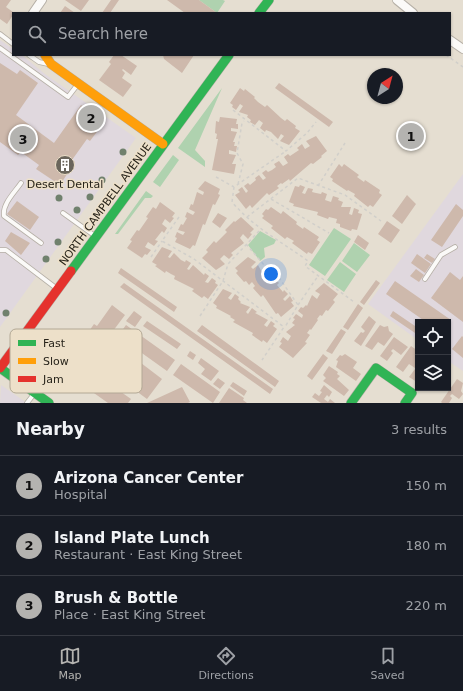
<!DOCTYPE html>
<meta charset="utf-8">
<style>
body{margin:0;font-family:"DejaVu Sans",sans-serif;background:#20242c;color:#f1f3f6}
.controls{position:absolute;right:12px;bottom:12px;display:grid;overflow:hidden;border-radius:0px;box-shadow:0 1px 3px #0004}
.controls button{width:36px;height:36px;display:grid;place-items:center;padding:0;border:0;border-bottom:1px solid #363941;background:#171b24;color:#f1f3f6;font:20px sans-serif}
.compass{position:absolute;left:367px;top:68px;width:36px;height:36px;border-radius:50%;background:#171b24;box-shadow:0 1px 3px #0004;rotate:36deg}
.you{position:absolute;left:271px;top:274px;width:14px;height:14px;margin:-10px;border:3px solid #fff;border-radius:50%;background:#1a73e8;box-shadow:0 0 0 6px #1a73e833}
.badge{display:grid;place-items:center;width:26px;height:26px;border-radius:50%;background:#b4b3b0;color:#111;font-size:13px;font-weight:700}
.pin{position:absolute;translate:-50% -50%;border:2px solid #fff;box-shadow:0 1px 4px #0006}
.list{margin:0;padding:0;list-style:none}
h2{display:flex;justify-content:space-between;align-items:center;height:52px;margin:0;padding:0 16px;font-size:17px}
h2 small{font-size:13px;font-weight:400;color:#9ea1a6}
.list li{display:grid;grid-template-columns:26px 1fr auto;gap:12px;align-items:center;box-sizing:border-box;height:60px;padding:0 16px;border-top:1px solid #363941}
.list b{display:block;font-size:15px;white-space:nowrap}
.list p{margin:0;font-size:13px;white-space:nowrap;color:#9ea1a6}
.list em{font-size:13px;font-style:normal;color:#9ea1a6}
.icon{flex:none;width:22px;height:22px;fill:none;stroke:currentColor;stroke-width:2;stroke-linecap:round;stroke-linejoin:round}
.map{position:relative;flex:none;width:463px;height:403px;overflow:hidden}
.search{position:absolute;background:#171b24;box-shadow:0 1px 3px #0004;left:12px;right:12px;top:12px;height:44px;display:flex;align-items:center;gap:10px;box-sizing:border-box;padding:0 14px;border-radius:0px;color:#9ea1a6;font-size:15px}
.sheet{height:232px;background:#171b24}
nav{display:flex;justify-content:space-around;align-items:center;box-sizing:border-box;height:56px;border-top:1px solid #363941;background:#171b24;font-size:11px;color:#9ea1a6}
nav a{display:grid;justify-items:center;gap:2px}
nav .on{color:#b4b3b0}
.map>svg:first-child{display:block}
.commercial{fill:#e0d8de}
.green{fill:#afd2af}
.building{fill:#ceb9ac}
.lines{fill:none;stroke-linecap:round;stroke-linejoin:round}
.lane-casing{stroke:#b5afa6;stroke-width:5.5}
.street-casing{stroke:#b5afa6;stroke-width:10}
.fast-casing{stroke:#b5afa6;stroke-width:10}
.slow-casing{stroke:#b5afa6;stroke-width:10}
.jam-casing{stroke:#b5afa6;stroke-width:10}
.path{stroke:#d1cfca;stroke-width:1.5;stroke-dasharray:3 3;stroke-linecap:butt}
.lane{stroke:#fbfaf8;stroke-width:4}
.street{stroke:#fbfaf8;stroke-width:8}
.fast{stroke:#30b455;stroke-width:9}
.slow{stroke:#ff9f0a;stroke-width:9}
.jam{stroke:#e5322d;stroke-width:9}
.tree{fill:#70816d}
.labels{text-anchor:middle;stroke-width:3;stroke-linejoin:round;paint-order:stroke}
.poi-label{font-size:11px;fill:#28241b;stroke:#ede0c9}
.street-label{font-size:11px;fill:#28241b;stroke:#ede0c9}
.key{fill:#ede0c9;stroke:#b2a895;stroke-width:1}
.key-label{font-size:11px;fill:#28241b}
</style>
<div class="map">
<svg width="463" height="403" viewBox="0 0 463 403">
<rect width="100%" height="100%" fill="#e5ded1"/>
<path class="commercial" d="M 0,40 L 13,49 L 13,55 L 22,55 L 45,74 L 136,138 L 0,327 Z
M 463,174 L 463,371 L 448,361 L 448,322 L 418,322 L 418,340 L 368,304 Z
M 1,385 L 27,403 L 0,403 Z"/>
<path class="green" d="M 199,0 L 223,0 L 225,1 L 217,13 Z
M 222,88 L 195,150 L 205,161 L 205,167 L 178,148 Z
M 173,155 L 179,160 L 160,187 L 153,182 Z
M 146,191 L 153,196 L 151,198 L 145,198 L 118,234 L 115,234 Z
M 334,228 L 351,239 L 325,276 L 309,265 Z
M 260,231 L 276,240 L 274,244 L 264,248 L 265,257 L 260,261 L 248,245 Z
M 354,243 L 370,255 L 357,272 L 342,261 Z
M 340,262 L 356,274 L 344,292 L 327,280 Z"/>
<path class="building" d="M 0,0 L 11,0 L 6,7 L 13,12 L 13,15 L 7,24 L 0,19 Z
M 65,0 L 89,0 L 81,11 Z
M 111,0 L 119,0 L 110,13 L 102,13 Z
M 167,0 L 199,0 L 217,13 L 185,13 Z
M 65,6 L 75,13 L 60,13 Z
M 114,55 L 121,55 L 137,66 L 131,75 L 123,69 L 122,70 L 125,73 L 122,78 L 132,85 L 123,97 L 99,80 L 111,64 L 109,62 Z
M 163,55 L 194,55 L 182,73 L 164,59 Z
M 0,63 L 17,74 L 20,70 L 38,83 L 16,115 L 54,143 L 81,105 L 105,121 L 90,141 L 87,139 L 72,160 L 75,162 L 60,185 L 36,169 L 39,165 L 21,152 L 18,155 L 0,142 Z
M 279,83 L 333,122 L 329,127 L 275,88 Z
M 240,88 L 244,91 L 245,89 L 255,97 L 254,98 L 258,102 L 265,107 L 267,105 L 281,118 L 285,121 L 287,119 L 296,126 L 295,128 L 300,131 L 289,145 L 280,141 L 284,136 L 281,134 L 278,139 L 271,132 L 266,130 L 265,132 L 260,128 L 263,123 L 259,120 L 255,125 L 250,122 L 251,120 L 247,117 L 248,115 L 239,112 L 243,106 L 240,104 L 236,110 L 232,107 L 233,105 L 230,103 Z
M 220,117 L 237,119 L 236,124 L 238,124 L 238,129 L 231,128 L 231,131 L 237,132 L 233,142 L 235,142 L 234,146 L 237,146 L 236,152 L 229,150 L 229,154 L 236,155 L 232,164 L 236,164 L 234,174 L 212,170 L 218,139 L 216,139 L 217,134 L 215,133 L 216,121 L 219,122 Z
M 316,136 L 327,151 L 321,156 L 322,157 L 313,164 L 311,163 L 290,181 L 289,179 L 282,184 L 281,183 L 277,186 L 279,188 L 269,195 L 267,193 L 252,208 L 250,205 L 246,209 L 235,195 L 240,192 L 238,190 L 242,187 L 246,193 L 248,191 L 244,186 L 248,183 L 250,185 L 256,180 L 255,178 L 259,175 L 263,180 L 266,178 L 262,173 L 266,170 L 268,172 L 272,170 L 276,167 L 274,164 L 279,161 L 283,166 L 288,163 L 284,157 L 288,154 L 290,156 L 299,150 L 297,148 L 302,144 L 305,149 L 310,146 L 306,141 Z
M 339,164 L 342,167 L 344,164 L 359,175 L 357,177 L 364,182 L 365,180 L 380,190 L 379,193 L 382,195 L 373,207 L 370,205 L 368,207 L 354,196 L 355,194 L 348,190 L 347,191 L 332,181 L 333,179 L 330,177 Z
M 205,181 L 220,189 L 218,194 L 220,195 L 215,205 L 213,204 L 205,225 L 203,224 L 195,246 L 193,245 L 190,249 L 175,242 L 177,238 L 175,237 L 177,232 L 183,235 L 185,232 L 178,230 L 181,224 L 183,225 L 187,218 L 185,217 L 187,212 L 193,215 L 195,212 L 189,209 L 191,204 L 193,205 L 197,192 L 203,195 L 204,192 L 198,189 Z
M 300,185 L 305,187 L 302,193 L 305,194 L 308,188 L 313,189 L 312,192 L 316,193 L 321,194 L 322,192 L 327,194 L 325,200 L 331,202 L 333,196 L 339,198 L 338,200 L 343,202 L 341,207 L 351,207 L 349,214 L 352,215 L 354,208 L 359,210 L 358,213 L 362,214 L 357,230 L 352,229 L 351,231 L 340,227 L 340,224 L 336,223 L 337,219 L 329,217 L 328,219 L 317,215 L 318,212 L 293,206 L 294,204 L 289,202 L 295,186 L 299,187 Z
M 407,195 L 416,204 L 402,224 L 392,216 Z
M 17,201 L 39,217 L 30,230 L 7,214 Z
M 160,202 L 175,213 L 172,217 L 174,218 L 170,223 L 165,219 L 162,224 L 167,228 L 164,233 L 162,231 L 155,240 L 158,241 L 154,246 L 148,242 L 145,247 L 151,250 L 147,255 L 145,254 L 142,258 L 127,248 L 132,241 L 130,240 L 137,230 L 139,231 L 148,218 L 146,217 L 153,207 L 156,209 Z
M 456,204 L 463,210 L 463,216 L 442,247 L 431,240 Z
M 271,207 L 281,214 L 283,211 L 297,222 L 296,224 L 303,229 L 304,227 L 319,237 L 317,240 L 320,242 L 312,254 L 308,252 L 307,254 L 292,243 L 294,241 L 287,237 L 285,239 L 271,228 L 273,226 L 262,218 L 264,216 L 262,214 L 266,209 L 268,210 Z
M 218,213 L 227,218 L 220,228 L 212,222 Z
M 241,217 L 254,229 L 250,233 L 252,234 L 248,239 L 243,234 L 240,238 L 244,243 L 231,253 L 233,255 L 229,259 L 224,255 L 220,259 L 225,264 L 216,270 L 202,258 L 208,252 L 206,250 L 214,241 L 216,243 L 227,232 L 225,230 L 234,221 L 235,222 Z
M 387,221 L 400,230 L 391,243 L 378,234 Z
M 11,232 L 30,243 L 21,255 L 5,241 Z
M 358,235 L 369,243 L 365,250 L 354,242 Z
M 162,247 L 172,251 L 168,257 L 170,258 L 174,253 L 181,260 L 185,262 L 186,260 L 191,263 L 187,269 L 189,270 L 193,265 L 204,275 L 205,273 L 209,276 L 205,282 L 208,283 L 212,278 L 216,281 L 215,283 L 218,285 L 208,299 L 204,296 L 202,298 L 192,291 L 194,289 L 174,279 L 175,276 L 171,274 L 166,271 L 165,273 L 155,266 L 157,265 L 152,262 Z
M 417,254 L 431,264 L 425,273 L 411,263 Z
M 427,254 L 435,259 L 432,263 L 424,258 Z
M 248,257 L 256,262 L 251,267 L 253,269 L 258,265 L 263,274 L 266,271 L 273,277 L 268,281 L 270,284 L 275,279 L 279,283 L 277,285 L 283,292 L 284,290 L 288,294 L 283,299 L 285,301 L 290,296 L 293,301 L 291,302 L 294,306 L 281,317 L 278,313 L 276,314 L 263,295 L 261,297 L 253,288 L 255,286 L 252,282 L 249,285 L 246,281 L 244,282 L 236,273 L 238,271 L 235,268 Z
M 121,268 L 177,307 L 174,312 L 118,273 Z
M 416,269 L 424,275 L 419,282 L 410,276 Z
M 450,272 L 460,280 L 463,276 L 463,322 L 431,298 Z
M 376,280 L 380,283 L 364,305 L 360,302 Z
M 395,281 L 451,320 L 448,325 L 448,322 L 426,322 L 386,294 Z
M 124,283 L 273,389 L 270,394 L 120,287 Z
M 324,283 L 338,294 L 333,300 L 335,302 L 328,311 L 326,310 L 322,316 L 320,315 L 317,319 L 318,320 L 311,330 L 310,329 L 307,333 L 310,335 L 305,342 L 307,343 L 293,358 L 279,347 L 282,343 L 280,342 L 283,337 L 288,341 L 291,336 L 286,332 L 295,325 L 292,323 L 295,319 L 293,318 L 296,314 L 302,318 L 303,315 L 298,311 L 301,307 L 303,308 L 306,305 L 307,306 L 312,295 L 317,299 L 320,294 L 315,291 Z
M 223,289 L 232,293 L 228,298 L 231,300 L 235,294 L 239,297 L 238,299 L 241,302 L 240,303 L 250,307 L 246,312 L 248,314 L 252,308 L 257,312 L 255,313 L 268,320 L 264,325 L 267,327 L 271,321 L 275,324 L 273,326 L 277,329 L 267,343 L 263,340 L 262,342 L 252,335 L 253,333 L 233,322 L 235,320 L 230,317 L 231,316 L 216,308 L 217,306 L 213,303 Z
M 358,304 L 363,308 L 348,330 L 343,327 Z
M 112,305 L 125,315 L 110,335 L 107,333 L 100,343 L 103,345 L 91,362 L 78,352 L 89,336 L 87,334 L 94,324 L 97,326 Z
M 134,311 L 142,317 L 135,327 L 126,321 Z
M 393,311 L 418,328 L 418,335 L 390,316 Z
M 369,316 L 376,322 L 361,346 L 354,341 L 361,332 L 363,333 L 365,331 L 361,327 Z
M 147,321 L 181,344 L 177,349 L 143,326 Z
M 126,325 L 175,360 L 167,371 L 118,336 Z
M 202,325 L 279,381 L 275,387 L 197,331 Z
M 380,325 L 384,327 L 388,326 L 389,331 L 393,334 L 384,346 L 378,342 L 372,350 L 365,346 Z
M 341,329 L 346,332 L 332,354 L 326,351 Z
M 462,336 L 463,337 L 463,358 L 452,349 Z
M 394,337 L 408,347 L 401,355 L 393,349 L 391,351 L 393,353 L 387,361 L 380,356 Z
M 56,346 L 131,399 L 128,403 L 108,403 L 46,359 Z
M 411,346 L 418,351 L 418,364 L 415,368 L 409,364 L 403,372 L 396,367 Z
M 190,351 L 196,355 L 193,360 L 187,356 Z
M 323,354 L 328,358 L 312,380 L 307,376 Z
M 345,354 L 357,362 L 353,368 L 361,374 L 356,381 L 336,367 L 338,361 L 336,360 L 340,355 L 342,356 Z
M 201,358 L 219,371 L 211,381 L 201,374 L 205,369 L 198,363 Z
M 141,363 L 162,379 L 147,399 L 128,385 L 139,369 L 137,368 Z
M 181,364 L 220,392 L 213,403 L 173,375 Z
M 418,365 L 418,380 L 417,382 L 409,377 Z
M 329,366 L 338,372 L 337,374 L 340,376 L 337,379 L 349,390 L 344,396 L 323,381 L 326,378 L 323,375 Z
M 218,378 L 225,383 L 220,389 L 213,384 Z
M 457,379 L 463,383 L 461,391 L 463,394 L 459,399 L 452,394 L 450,396 L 452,398 L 449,403 L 442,403 L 441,402 Z
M 233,382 L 247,391 L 244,396 L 230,386 Z
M 324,385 L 332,392 L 329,397 L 327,395 L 324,399 L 328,402 L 330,399 L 335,403 L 321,403 L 312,397 L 315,393 L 319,396 L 322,392 L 320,391 Z
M 182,387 L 190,402 L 188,403 L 147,403 Z
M 229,388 L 244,398 L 243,400 L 247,403 L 219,403 Z"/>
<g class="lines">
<defs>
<path id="lane" d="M 0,34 L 13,44
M 0,48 L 68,97 L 78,84
M 29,55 L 39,62 L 48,64
M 21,183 C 15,192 2,204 4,216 L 41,243
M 63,213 L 95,236
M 0,250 L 6,250 L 56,288
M 425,279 L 441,255 L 455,247
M 27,403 L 34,394"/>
<path id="street" d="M 397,0 L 413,13
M 33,13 L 42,0
M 450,40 L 463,49"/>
<path id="fast" d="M 259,13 L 269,0
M 71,271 L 229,55
M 0,368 L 49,403
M 351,403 L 376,368 L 412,393 L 405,403"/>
<path id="slow" d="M 45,55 L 51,64 L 163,144"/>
<path id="jam" d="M 0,368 L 71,271"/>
</defs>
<use href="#lane" class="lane-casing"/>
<use href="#street" class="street-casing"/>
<use href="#fast" class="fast-casing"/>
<use href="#slow" class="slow-casing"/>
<use href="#jam" class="jam-casing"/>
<path class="path" d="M 446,55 L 463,67
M 233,110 L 286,151 L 307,133 L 316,122
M 216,177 L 234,187 L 286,151
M 238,184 L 243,164 L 237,153 L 242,123 L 244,121
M 318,186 L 345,143
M 234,187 L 232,202 C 253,227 282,242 308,261 L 305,266 L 354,302
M 271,199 L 329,233
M 179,217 L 162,241 L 194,259 L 284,327 L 262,360
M 247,217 L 298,178 L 345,195 L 381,221
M 246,244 L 265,266 L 273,269 L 298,305 L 285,327
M 151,257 L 162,241
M 298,305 L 318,276
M 200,316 L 223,281 L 228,264 L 260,230"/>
<use href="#lane" class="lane"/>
<use href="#street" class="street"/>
<use href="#fast" class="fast"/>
<use href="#slow" class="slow"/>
<use href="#jam" class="jam"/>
</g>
<g class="tree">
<circle cx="123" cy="152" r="3.5"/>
<circle cx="102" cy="180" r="3.5"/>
<circle cx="90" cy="197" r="3.5"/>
<circle cx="59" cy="198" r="3.5"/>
<circle cx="77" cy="210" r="3.5"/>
<circle cx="58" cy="242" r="3.5"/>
<circle cx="46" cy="259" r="3.5"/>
<circle cx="6" cy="313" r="3.5"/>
</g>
<defs>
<symbol id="building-disc" viewBox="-11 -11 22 22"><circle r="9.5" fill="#6a655b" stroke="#ede0c9"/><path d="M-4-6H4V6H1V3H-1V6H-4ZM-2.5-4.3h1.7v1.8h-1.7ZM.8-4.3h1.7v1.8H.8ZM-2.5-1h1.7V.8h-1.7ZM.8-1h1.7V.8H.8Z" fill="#fff"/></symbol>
</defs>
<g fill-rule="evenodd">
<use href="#building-disc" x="54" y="154" width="22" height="22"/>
</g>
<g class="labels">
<g class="poi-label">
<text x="65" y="188">Desert Dental</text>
</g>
<g class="street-label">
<text transform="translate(105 204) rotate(-54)" y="4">NORTH CAMPBELL AVENUE</text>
</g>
</g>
<rect x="10" y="329" width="132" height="64" rx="6" class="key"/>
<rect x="18" y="340" width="18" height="6" fill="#30b455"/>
<rect x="18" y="358" width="18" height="6" fill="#ff9f0a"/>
<rect x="18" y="376" width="18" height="6" fill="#e5322d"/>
<g class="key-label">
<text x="43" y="347">Fast</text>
<text x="43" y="365">Slow</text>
<text x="43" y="383">Jam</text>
</g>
</svg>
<div class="controls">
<button><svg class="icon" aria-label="locate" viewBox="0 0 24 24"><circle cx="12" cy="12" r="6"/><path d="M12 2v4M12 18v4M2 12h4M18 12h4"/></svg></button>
<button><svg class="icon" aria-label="layers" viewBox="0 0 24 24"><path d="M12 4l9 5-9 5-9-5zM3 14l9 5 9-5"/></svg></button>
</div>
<svg class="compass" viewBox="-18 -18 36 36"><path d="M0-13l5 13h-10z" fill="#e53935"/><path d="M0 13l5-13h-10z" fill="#9ea1a6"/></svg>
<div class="you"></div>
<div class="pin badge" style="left:411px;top:136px">1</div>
<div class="pin badge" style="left:91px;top:118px">2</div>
<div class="pin badge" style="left:23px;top:139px">3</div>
<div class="search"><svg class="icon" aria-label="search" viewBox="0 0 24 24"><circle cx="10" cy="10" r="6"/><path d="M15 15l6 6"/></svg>Search here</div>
</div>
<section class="sheet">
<h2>Nearby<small>3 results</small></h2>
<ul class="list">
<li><span class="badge">1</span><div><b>Arizona Cancer Center</b><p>Hospital</p></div><em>150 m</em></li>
<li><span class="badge">2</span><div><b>Island Plate Lunch</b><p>Restaurant · East King Street</p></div><em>180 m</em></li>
<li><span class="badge">3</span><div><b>Brush &amp; Bottle</b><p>Place · East King Street</p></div><em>220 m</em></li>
</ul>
</section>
<nav>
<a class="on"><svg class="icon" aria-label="map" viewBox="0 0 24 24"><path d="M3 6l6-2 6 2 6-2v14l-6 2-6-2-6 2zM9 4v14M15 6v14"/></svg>Map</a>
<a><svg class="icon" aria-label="directions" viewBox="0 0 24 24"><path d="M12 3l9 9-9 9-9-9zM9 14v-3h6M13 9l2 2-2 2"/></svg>Directions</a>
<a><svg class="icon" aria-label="saved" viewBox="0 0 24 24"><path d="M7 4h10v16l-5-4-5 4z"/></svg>Saved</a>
</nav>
